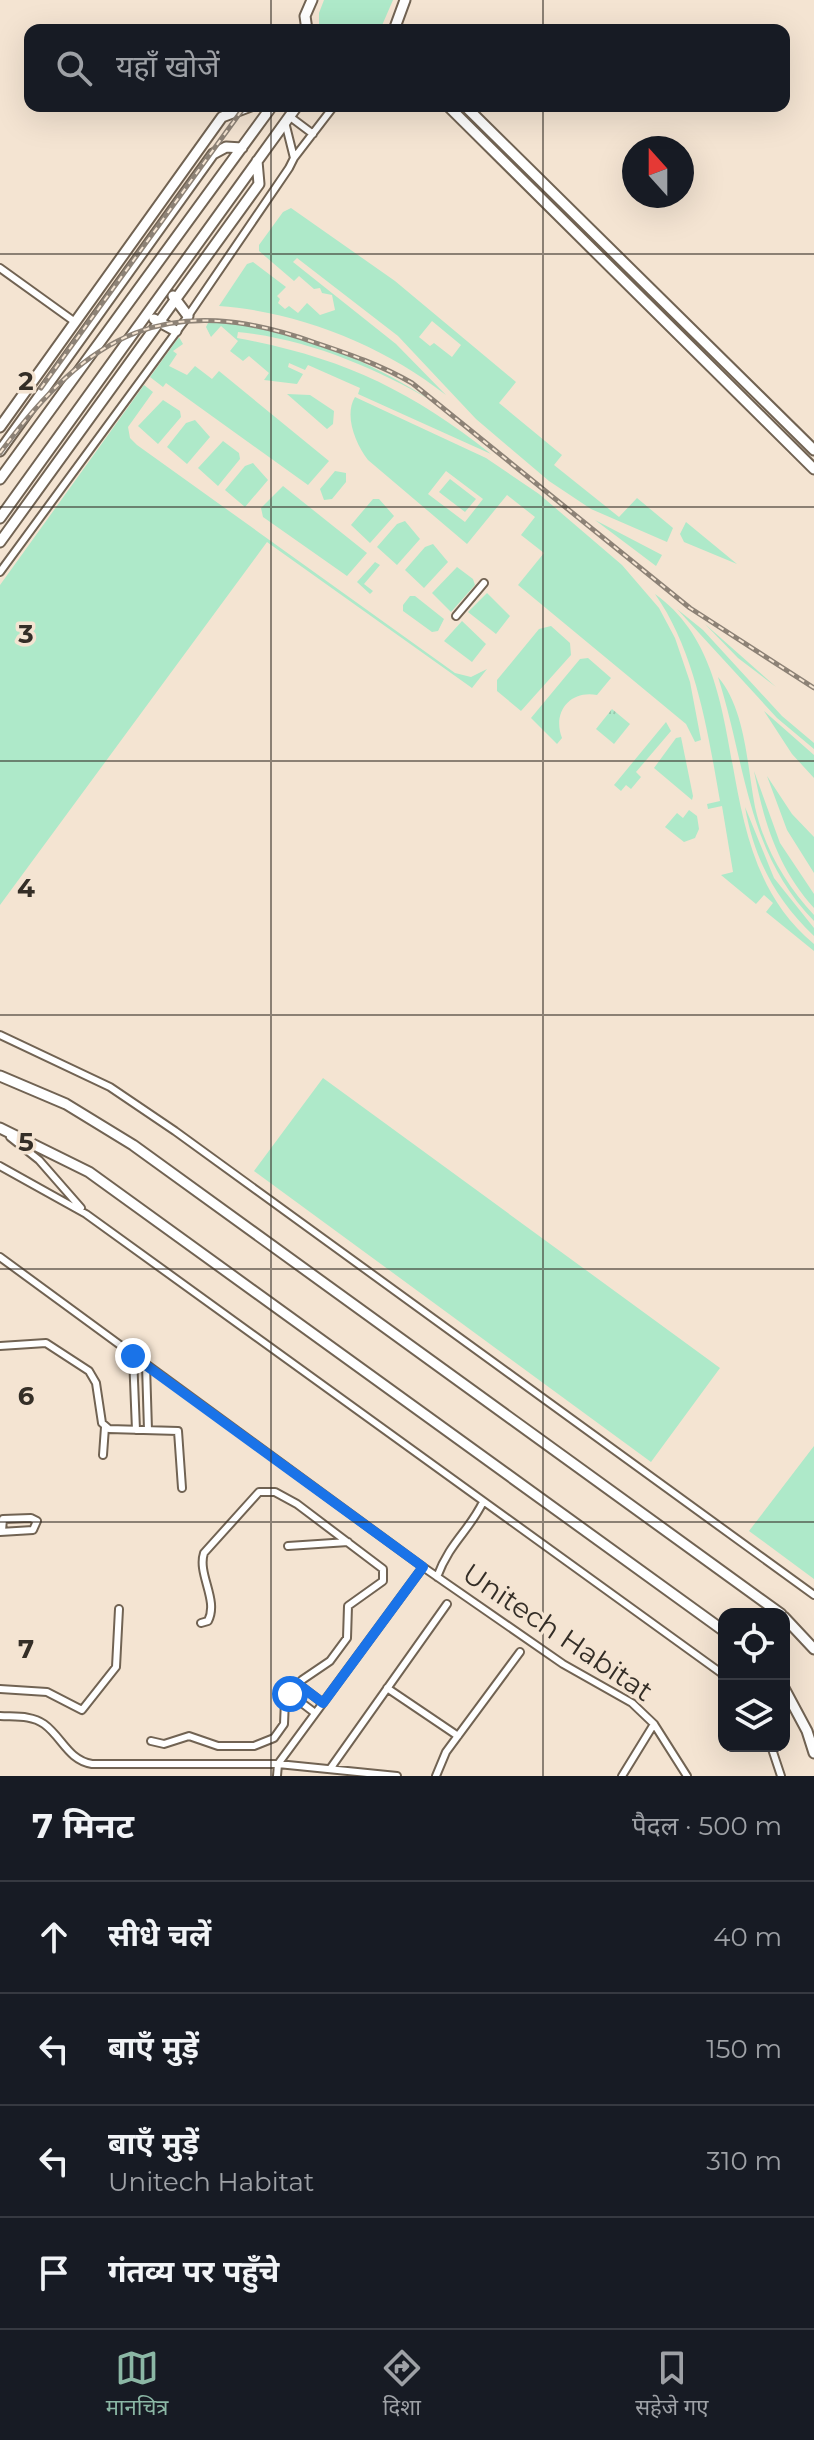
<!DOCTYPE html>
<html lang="hi">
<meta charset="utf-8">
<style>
body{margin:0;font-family:Montserrat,"Noto Sans Devanagari",sans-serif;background:#20242c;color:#f1f3f6}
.controls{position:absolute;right:24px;bottom:24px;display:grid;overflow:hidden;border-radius:16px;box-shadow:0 8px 32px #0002}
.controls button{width:72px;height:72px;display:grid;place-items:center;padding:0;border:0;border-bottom:2px solid #363941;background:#171b24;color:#f1f3f6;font:40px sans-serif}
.compass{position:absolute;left:622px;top:136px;width:72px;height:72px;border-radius:50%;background:#171b24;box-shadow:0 8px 32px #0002;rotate:339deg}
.stop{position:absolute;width:24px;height:24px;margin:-18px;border:6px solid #1a73e8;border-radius:50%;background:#fff}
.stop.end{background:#1a73e8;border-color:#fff;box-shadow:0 2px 8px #0008}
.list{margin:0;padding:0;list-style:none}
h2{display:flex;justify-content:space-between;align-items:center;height:104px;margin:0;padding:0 32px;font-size:34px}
h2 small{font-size:26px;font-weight:400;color:#9ea1a6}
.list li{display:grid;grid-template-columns:52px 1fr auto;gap:24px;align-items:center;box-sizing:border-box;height:112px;padding:0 32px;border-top:2px solid #363941}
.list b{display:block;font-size:30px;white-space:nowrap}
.list p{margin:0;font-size:26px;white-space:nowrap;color:#9ea1a6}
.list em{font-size:26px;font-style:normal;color:#9ea1a6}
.icon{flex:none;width:44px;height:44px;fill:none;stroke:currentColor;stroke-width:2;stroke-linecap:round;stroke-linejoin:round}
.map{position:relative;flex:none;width:814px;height:1776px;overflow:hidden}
.search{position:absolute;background:#171b24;box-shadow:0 8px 32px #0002;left:24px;right:24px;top:24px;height:88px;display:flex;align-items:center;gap:20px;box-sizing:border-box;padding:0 28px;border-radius:16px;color:#9ea1a6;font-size:30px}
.sheet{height:552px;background:#171b24}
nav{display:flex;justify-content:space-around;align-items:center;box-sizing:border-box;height:112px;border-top:2px solid #363941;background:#171b24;font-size:22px;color:#9ea1a6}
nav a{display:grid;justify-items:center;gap:4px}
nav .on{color:#8bb7a5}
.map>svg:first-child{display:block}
.grass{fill:#aee9c9;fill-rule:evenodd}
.park{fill:url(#park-tufts)}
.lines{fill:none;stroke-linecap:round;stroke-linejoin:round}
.street-casing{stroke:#716353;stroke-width:10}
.secondary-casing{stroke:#716353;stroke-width:13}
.street{stroke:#fff;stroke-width:6}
.secondary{stroke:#fff;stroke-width:9}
.rail-casing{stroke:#8d8276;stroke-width:5}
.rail{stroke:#f4e4d2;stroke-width:2;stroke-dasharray:6;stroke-linecap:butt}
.route{stroke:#1a73e8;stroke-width:10}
.grid{fill:none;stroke:#342e27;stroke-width:2;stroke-opacity:0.55}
.labels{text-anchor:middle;stroke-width:7;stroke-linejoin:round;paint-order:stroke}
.street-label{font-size:28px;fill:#342e27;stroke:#f4e4d2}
.grid-label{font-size:26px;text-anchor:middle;font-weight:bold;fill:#342e27;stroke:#f4e4d2;stroke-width:7;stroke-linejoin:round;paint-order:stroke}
</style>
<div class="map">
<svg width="814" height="1776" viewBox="0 0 814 1776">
<defs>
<pattern id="park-tufts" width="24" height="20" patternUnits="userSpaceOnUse" patternTransform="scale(2)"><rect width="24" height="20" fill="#aee9c9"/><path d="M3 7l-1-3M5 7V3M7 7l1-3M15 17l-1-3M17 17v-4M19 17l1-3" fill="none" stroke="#96c8ad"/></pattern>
</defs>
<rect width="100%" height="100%" fill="#f4e4d2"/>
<path class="grass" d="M 324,0 L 393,0 L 380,30 L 319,30 L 319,13 Z
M 291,208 L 395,281 L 516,382 L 499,403 L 562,455 L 554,465 L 619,517 L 637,498 L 673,528 L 667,542 L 591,509 L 549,481 L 476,419 L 398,336 L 297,258 L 293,262 L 396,344 L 446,395 C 382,345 300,312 219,306 L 247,264 L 253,262 L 286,287 L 277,296 L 280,299 L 278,303 L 285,309 L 289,306 L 298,313 L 307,303 L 320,315 L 335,310 L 332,295 L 322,293 L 320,288 L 314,289 L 299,276 L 294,281 L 259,251 L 259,245 L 283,212 ZM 432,321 L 461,345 L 452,357 L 434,343 L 430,346 L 419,337 Z
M 209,321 C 286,323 368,360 432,401 C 375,367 304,338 238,332 L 237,338 C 340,357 409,389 491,454 L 358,394 L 360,388 L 308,365 L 305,370 L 289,363 L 288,367 L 303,374 L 297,384 L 264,380 L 269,373 L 249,356 L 243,361 L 230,351 L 238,341 L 221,326 L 211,337 L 206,327 Z
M 179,337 L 183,344 L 173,351 L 177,354 L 169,366 L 187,375 L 195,366 L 212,379 L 219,371 L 329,461 L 308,485 L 166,383 L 163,387 L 150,377 Z
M 144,385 L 153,392 L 128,427 L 130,438 L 137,445 L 455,673 L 471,677 L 487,669 L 472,688 L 267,542 L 0,905 L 0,585 Z
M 287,394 L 310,395 L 334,411 L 333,424 L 327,429 Z
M 355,397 L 486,458 L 539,494 L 622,565 L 659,608 L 675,638 L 690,682 L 701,740 L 695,742 L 686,724 L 518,585 L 544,553 L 521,535 L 535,517 L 507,495 L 467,544 L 368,460 C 355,443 344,415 355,397 ZM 446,471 L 483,499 L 465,522 L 428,494 Z
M 163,400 L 180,411 L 181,417 L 158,444 L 138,426 Z
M 195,420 L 210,437 L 187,464 L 167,447 L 186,423 Z
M 223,441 L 239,453 L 240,459 L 218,486 L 198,468 Z
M 253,463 L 268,480 L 245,507 L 225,490 L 245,466 Z
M 335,471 L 346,473 L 346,482 L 332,499 L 324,500 L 320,489 Z
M 450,479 L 476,499 L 465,512 L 439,492 Z
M 283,486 L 367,553 L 347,576 L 263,517 L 261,508 Z
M 373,499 L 379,499 L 394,516 L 370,543 L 351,525 Z
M 595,520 L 662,555 L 656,566 Z
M 405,521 L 420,539 L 397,565 L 377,547 L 397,524 Z
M 686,522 L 737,564 L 684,542 L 680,534 Z
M 433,544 L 448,562 L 424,588 L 405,570 L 425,547 Z
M 375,562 L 380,565 L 364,584 L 373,591 L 370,594 L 357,582 Z
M 457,567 L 473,579 L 475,585 L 451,612 L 432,593 Z
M 487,593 L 510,616 L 496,634 L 468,612 Z
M 655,594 C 764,672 699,849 814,944 L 814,951 L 766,912 L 773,903 L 764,895 L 756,904 L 721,875 L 733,872 L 722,806 L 708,809 L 707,804 L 720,801 C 708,733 696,652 655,594 Z
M 410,596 L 415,596 L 444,619 L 438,631 L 432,632 L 403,611 L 403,605 Z
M 677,609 L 703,630 L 782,716 L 814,743 L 814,749 L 777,718 Z
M 462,621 L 486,644 L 472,662 L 444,641 Z
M 705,624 L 776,687 L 738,658 Z
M 551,626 L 570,643 L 571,655 L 521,711 L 497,691 L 497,680 L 539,629 Z
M 588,658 L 611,678 L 597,695 C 570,690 552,712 562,738 L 557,744 L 531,718 L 580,659 Z
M 718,677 C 746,710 747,766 755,807 C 764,848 786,885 814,915 L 814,921 C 746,851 746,764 718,677 Z
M 764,711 L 814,755 L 814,778 L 792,754 Z
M 666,722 L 671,731 L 636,772 L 641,777 L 631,789 L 626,785 L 621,791 L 614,785 Z
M 681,737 L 693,796 L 692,800 L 654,768 L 676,738 Z
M 754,771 L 780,843 L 814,894 L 814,908 C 778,868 764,823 754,771 Z
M 767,776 L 792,814 L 814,837 L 814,873 L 787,830 Z
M 745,807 L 774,878 L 814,928 L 814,936 C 776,900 754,859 745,807 Z
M 689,810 L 697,816 L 699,829 L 695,838 L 684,842 L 665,827 L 677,813 L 683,818 Z
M 323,1078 L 720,1368 L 651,1462 L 254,1171 Z
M 814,1446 L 814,1579 L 749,1531 Z"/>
<path class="park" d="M 612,709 L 630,724 L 614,744 L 596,729 Z"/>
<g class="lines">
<defs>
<path id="street" d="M 289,116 L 313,134
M 294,158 L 334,106
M 0,268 L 75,322
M 0,572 L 188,316 L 289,168 L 294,158 L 285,122
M 456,616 L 484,583
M 0,1035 L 110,1087 L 175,1131 L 814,1595
M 10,1137 L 39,1160 L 81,1208
M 0,1166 L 86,1214 L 724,1675
M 0,1257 L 423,1567 L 563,1664 L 632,1703 L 654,1724 L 687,1776
M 0,1346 L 46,1343 L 89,1371 L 96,1383 L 102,1423 L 109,1429 L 178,1431 L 182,1488
M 133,1356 L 136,1430
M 146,1365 L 148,1430
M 103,1455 L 105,1427
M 0,1532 L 33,1530 L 37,1521 L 31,1518 L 3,1519 L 2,1531
M 288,1546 L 348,1542
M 437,1577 C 450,1542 469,1531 483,1502
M 298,1684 L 323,1703
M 387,1688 L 458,1736
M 0,1689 L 47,1692 L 82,1710 L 116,1667 L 119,1609
M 290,1694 L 315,1713
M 0,1716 C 15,1717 31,1715 44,1724 C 62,1737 68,1760 92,1764 L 278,1764 L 397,1776
M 151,1741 L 164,1744 L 189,1736 L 218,1746 L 254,1746 L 274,1738 L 284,1724 L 285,1700 L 302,1680 L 330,1661 L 347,1638 L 348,1606 L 383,1581 L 383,1569 L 297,1504 L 275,1492 L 259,1492 L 204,1553 C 197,1574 219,1600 208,1621 L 201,1623
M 771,1746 L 781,1776
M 330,1769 L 447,1604
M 277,1776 L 278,1764 L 423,1567
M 436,1776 L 446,1752 L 520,1652
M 622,1776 L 654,1724"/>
<path id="secondary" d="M 307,30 L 305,16 L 312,0
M 394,30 L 405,0
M 448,106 L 814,469
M 465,106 L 814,450
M 173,296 L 188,316
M 154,319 L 176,331
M 0,427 L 222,117 L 251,106
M 0,451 L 213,154 L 226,147 L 242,148
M 0,479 L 272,106
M 0,518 L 297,106
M 0,542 L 259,184 L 257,161
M 0,1076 L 66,1104 L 133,1145 L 781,1614
M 0,1128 L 89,1172 L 724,1631
M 784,1617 L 814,1649
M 784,1688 L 807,1731 L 814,1753"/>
</defs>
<use href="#street" class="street-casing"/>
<use href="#secondary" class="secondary-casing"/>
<use href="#street" class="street"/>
<use href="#secondary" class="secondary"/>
<defs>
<path id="rail" d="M 41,388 L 245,106
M 0,453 C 89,332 168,290 316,343 C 349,354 381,365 412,383 L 690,608 L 814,688"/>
</defs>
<use href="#rail" class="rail-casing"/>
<use href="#rail" class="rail"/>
</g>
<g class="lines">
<path class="route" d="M 133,1356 L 423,1567 L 323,1703 L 298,1684 L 290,1694"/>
</g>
<path class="grid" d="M 271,0 L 271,30M 543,0 L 543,30M 271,106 L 271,1776M 543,106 L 543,1776M 0,254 L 814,254M 0,507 L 814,507M 0,761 L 814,761M 0,1015 L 814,1015M 0,1269 L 814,1269M 0,1522 L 814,1522"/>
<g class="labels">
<g class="street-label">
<text transform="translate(558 1632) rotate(34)" y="10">Unitech Habitat</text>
</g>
</g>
<g class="grid-label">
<text x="26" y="390">2</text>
<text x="26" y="643">3</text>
<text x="26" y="897">4</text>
<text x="26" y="1151">5</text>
<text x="26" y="1405">6</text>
<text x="26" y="1658">7</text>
</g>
</svg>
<div class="controls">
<button><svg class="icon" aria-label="locate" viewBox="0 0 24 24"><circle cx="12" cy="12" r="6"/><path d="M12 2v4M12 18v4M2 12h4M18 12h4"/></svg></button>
<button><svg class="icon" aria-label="layers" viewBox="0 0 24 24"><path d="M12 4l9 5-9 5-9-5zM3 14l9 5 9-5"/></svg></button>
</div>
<svg class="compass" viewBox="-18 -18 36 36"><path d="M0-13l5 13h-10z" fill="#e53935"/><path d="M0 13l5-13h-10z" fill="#9ea1a6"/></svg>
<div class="stop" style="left:290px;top:1694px"></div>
<div class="stop end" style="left:133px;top:1356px"></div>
<div class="search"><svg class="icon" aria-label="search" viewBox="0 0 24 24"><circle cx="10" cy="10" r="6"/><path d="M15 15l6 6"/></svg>यहाँ खोजें</div>
</div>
<section class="sheet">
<h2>7 मिनट<small>पैदल · 500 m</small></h2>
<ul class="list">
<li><svg class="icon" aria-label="ahead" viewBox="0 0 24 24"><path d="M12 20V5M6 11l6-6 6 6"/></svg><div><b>सीधे चलें</b></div><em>40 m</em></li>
<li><svg class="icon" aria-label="left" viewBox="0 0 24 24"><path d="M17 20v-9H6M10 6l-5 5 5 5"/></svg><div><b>बाएँ मुड़ें</b></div><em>150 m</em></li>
<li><svg class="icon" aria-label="left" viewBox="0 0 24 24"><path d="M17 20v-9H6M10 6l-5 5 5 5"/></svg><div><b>बाएँ मुड़ें</b><p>Unitech Habitat</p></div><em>310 m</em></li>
<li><svg class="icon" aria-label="arrive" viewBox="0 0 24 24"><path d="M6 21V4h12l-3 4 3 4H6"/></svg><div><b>गंतव्य पर पहुँचे</b></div></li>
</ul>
</section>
<nav>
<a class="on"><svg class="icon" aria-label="map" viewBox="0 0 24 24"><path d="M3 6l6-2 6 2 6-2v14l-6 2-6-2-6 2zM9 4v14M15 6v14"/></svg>मानचित्र</a>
<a><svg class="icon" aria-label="directions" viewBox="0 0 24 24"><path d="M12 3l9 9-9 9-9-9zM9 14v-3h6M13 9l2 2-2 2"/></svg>दिशा</a>
<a><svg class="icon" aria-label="saved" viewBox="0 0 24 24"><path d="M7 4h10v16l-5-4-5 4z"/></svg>सहेजे गए</a>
</nav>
